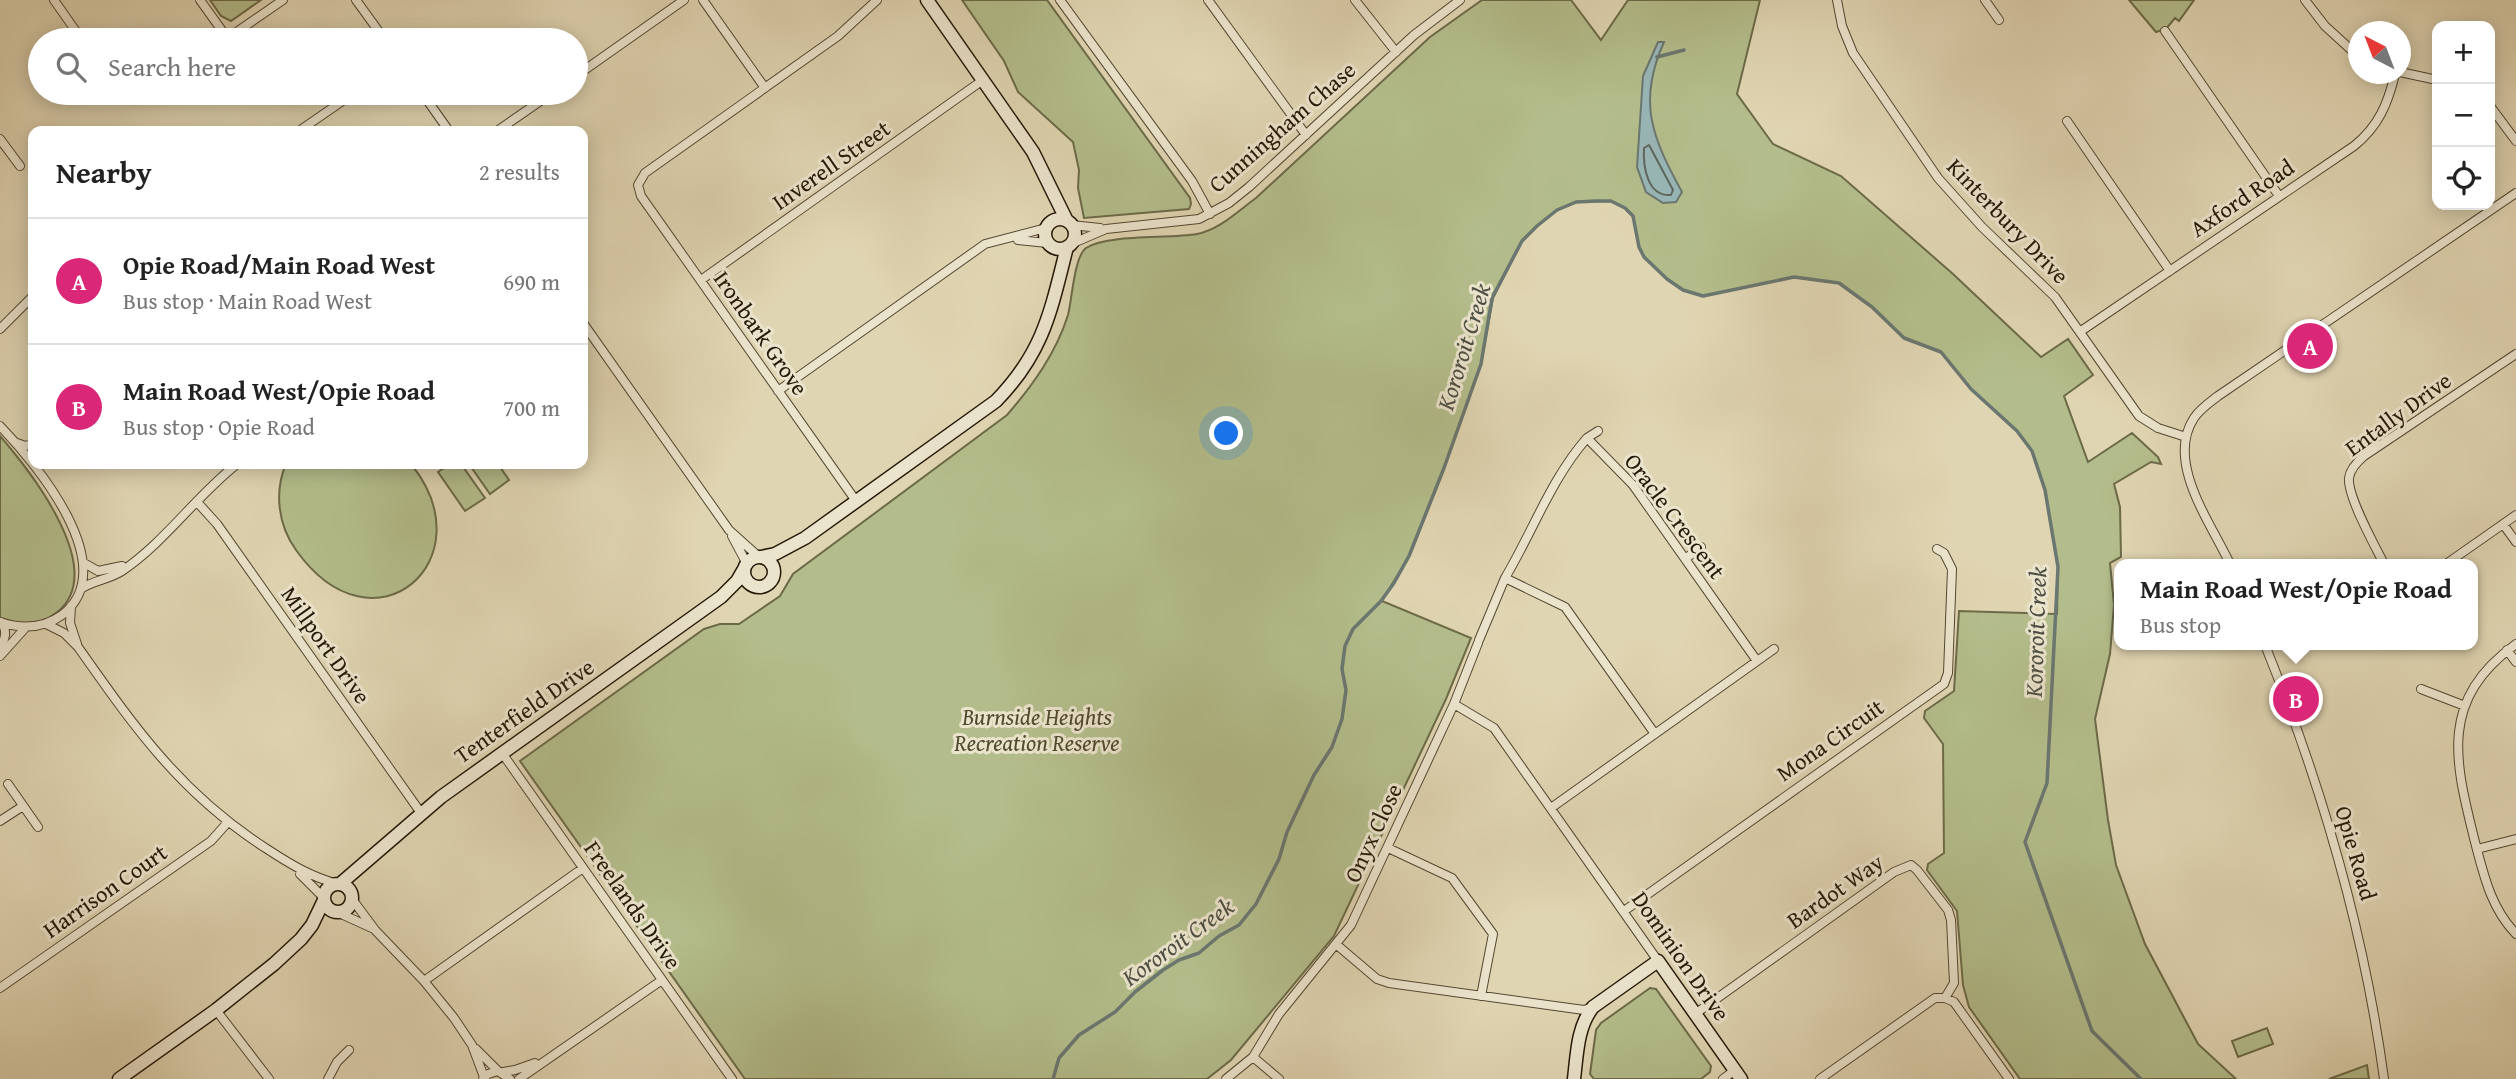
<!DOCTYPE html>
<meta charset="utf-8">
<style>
body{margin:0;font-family:"Gentium Book Plus",serif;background:#f2f2f2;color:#222}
.controls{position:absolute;right:21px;top:21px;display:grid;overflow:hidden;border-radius:14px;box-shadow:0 4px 18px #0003}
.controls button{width:63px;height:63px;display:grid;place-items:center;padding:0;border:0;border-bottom:2px solid #e0e0e0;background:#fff;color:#222;font:35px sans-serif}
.compass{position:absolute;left:2348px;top:21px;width:63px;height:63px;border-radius:50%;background:#fff;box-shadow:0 4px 18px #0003;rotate:318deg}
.you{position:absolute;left:1227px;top:434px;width:24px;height:24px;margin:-18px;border:5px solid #fff;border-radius:50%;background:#1a73e8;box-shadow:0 0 0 10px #1a73e833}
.badge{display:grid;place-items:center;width:46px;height:46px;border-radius:50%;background:#db2777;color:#fff;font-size:23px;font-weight:700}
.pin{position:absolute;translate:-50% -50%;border:4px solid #fff;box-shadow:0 2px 7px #0006}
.popup{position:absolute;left:2114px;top:559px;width:364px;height:91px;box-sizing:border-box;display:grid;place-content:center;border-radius:14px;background:#fff;filter:drop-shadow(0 2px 5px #0005);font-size:23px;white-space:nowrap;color:#767676}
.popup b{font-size:26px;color:#222}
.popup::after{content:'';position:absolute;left:50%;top:100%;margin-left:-14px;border:14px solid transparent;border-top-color:#fff}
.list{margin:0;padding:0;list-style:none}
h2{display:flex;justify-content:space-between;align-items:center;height:91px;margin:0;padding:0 28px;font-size:30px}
h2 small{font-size:23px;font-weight:400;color:#767676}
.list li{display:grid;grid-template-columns:46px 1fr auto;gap:21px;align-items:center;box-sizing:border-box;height:126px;padding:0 28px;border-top:2px solid #e0e0e0}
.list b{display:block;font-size:26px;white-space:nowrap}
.list p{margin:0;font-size:23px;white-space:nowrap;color:#767676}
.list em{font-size:23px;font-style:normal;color:#767676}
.icon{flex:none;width:38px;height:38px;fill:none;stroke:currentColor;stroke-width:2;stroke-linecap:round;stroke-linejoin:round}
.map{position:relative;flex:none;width:2516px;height:1079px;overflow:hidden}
.search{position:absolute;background:#fff;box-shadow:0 4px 18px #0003;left:28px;top:28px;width:560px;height:77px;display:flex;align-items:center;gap:18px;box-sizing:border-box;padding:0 24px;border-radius:38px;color:#767676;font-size:26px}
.panel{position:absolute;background:#fff;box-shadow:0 4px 18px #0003;left:28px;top:126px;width:560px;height:343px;border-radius:14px}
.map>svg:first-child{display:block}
.green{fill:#b3bd8b;stroke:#6c6a48;stroke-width:2}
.water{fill:#98b6b7;stroke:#6a7770;stroke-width:2}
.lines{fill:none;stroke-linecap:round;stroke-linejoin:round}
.shore{stroke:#5e675e;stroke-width:2}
.stream{stroke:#6a7770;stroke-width:3.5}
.street-casing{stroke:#544731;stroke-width:10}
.secondary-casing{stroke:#251806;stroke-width:15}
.street{stroke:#ebe4cd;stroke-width:8}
.secondary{stroke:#ebe4cd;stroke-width:12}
.labels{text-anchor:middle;stroke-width:6;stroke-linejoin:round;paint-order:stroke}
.street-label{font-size:23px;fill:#251806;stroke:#ebe4cd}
.park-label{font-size:23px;font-style:italic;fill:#504a2e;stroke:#ebe4cd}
.water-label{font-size:24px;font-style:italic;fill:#4d4f44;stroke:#ebe4cd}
</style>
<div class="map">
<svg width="2516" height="1079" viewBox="0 0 2516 1079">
<rect width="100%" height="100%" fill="#e0d5b2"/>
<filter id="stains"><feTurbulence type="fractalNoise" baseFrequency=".00286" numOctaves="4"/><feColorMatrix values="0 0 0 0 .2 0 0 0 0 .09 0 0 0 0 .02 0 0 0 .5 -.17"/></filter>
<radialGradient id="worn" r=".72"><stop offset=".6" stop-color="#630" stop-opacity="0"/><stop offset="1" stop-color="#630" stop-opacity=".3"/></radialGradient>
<path class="green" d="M 210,0 L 261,0 L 231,21 L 221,16 Z
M 962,0 L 1047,0 L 1190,198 L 1191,204 L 1189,209 L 1084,218 L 1078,188 L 1079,170 L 1073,142 L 1018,92 L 1004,61 Z
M 1482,0 L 1571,0 L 1601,40 L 1628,0 L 1760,0 L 1737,94 L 1773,144 L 1841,176 L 1953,274 L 2041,357 L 2068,339 L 2093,375 L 2064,396 L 2088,462 L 2132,433 L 2158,457 L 2161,464 L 2151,462 L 2114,484 L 2120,507 L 2121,557 L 2110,563 L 2114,605 L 2110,654 L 2095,719 L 2108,820 L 2116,865 L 2145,944 L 2198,1044 L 2236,1079 L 2020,1079 L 1969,1007 L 1963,985 L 1957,911 L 1927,870 L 1928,864 L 1944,853 L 1943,744 L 1924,718 L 1925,711 L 1954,691 L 1959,611 L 2057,614 L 2058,567 L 2045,490 L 2032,451 L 2017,431 L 1971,389 L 1941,352 L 1904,338 L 1872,307 L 1839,283 L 1794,277 L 1703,296 L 1683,290 L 1667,279 L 1644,257 L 1639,247 L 1633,216 L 1625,208 L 1611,201 L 1576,202 L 1557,210 L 1537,226 L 1522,241 L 1493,298 L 1481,364 L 1444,468 L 1409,556 L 1382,601 L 1471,638 L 1446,699 L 1334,936 L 1231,1060 L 1207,1079 L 745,1079 L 520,761 L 704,629 L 720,624 L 739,624 L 780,596 L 793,574 L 1007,415 C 1033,385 1056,353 1068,315 C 1072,300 1074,257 1086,248 C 1106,234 1170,239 1197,234 C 1219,230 1238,211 1256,198 L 1430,37 Z
M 2129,0 L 2194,0 L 2179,21 L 2175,18 L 2166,29 L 2156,32 Z
M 0,436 C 31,472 110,572 56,613 C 39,626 19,625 0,619 Z
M 286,464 L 411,464 C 488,559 374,660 296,550 C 278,525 274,492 286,464 Z
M 450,464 L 461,464 L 485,498 L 465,511 L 438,472 Z
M 469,464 L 498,464 L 509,480 L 490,494 Z
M 1650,988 L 1656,989 L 1711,1066 L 1710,1072 L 1701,1079 L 1594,1079 L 1590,1074 L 1596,1030 L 1601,1023 Z
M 2267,1028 L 2273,1044 L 2238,1057 L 2232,1041 Z
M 2367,1065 L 2369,1079 L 2329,1079 Z"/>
<path class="water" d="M 1658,42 L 1664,42 C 1637,102 1652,137 1682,192 L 1676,202 L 1663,203 L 1646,192 L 1637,167 L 1643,76 Z"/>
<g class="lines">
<path class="shore" d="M 1649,145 L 1673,190 L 1671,195 C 1647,197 1643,166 1644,148 Z"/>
<path class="stream" d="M 1657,57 L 1684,50
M 1053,1079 L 1059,1058 L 1079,1035 L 1115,1012 L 1135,992 L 1163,970 L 1179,960 L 1199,953 L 1219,936 L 1239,925 L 1256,904 L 1279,859 L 1287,832 L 1314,775 L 1332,747 L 1342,719 L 1346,690 L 1342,669 L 1345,646 L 1353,629 L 1381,601 L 1394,583 L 1409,556 L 1444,468 L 1481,364 L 1492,298 L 1522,241 L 1537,226 L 1557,210 L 1576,202 L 1596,201 L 1611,201 L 1625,208 L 1633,216 L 1639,247 L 1644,257 L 1667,279 L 1683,290 L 1703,296 L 1794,277 L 1839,283 L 1872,307 L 1904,338 L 1941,352 L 1971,389 L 2017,431 L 2032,451 L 2045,490 L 2058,567 L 2047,783 L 2025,842 L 2092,1031 L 2141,1079"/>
<defs>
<path id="street" d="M 54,0 L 82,40
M 200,0 L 228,39
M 356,0 L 385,40
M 703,0 L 765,88
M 1060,0 L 1192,181 L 1210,214
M 1208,0 L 1306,135
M 1355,0 L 1396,52
M 1837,0 L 1842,26 L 1853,53 L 1938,178 L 1982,227 L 2055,297 L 2139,416 L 2158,428 L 2186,437
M 1985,0 L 1999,20
M 2305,0 L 2325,26 L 2358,56
M 2165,31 L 2279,196
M 225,40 L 283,0
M 2400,72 L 2437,80
M 576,76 L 684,0
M 120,93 C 130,104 140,101 152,93
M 422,93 L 449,131
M 2490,106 L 2516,141
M 2067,121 L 2170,271
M 299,131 L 354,93
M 497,131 L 552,93
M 0,139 L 20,166
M 1071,225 L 1100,228
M 1018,240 L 1047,243
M 1071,244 L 1106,229 L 1199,219 L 1229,203 L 1249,187 L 1414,35 L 1460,0
M 701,280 L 983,80
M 583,323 L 729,530 L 759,557
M 0,329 L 33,296
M 2081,331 L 2354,146 C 2379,126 2388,103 2395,74
M 778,391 L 985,244 L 1046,228
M 0,426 C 37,464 123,568 62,615 C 43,629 22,629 0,622
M 1587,438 L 1598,431
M 17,443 L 25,446 L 33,444
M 856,501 L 641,196 L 638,185 L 645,173 L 838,36 L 877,0
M 197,502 L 217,524 L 421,813
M 2503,524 L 2516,542
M 732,536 L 747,564
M 1685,559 L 1701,547
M 84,563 L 98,571 L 122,566
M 2230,564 C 2211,523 2165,462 2194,418 C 2200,409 2209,403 2218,396 L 2516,193
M 2384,564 C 2375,546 2347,496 2349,478 C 2350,469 2357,462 2364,456 L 2516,354
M 2446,564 L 2516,515
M 82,588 C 95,580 110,579 122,571 C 166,541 196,496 237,464
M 71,606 L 70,623 L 77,644
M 46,624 L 64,633 L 78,647 C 135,728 181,794 267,849 C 290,864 311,877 338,884
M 1479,640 L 1505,578
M 2516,644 C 2438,700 2455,762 2475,842 C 2484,876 2491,908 2516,934
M 2265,645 C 2321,784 2364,930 2384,1079
M 0,648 C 5,639 8,631 1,622
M 2507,650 L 2516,662
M 0,656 L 26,627
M 2421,689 L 2465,706
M 1454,704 L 1494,728 L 1658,961
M 1655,734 L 1565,607 L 1505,578 C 1533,531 1551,479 1587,438 L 1633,485 L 1757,661
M 502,753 L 732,1079
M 8,784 L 38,827
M 1551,808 L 1774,649
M 0,821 L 23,806
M 1388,848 L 1452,878 L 1493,934 L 1481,996
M 2477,849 L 2516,839
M 300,874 L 323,897
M 352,899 L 375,930 L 424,981 L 454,1018 L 472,1045 L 484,1077
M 1624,911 L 1944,684 L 1948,673 L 1952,569 L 1944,553 L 1937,549
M 339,913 L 372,928
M 1337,945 L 1377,979 L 1389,983 L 1584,1010 L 1593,1007
M 424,981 L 583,868
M 0,988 L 211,841 L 228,822
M 216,1010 L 269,1079
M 1695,1014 L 1894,872 L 1911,865 L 1917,870 L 1948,910 L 1951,920 L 1954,983 L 1945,998
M 476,1049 L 498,1071
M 1253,1057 L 1279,1014 L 1351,925 L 1454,704 L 1478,643
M 503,1072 L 515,1070 L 535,1063
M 328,1079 L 337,1062 L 349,1050
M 483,1079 L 488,1074 L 498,1071 L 510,1079
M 519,1079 L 662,980
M 1226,1079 L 1253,1057 L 1279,1079
M 1723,1079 L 1735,1070
M 1820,1079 L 1935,998 L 1945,998 L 1954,1002 L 2009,1079"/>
<path id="secondary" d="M 927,0 L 1033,152 L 1067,221
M1045 234a15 15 0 1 1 30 0a15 15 0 1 1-30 0Z
M 761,557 L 775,554 L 805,538 L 996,401 C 1044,352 1051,310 1067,247
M744 572a15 15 0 1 1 30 0a15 15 0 1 1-30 0Z
M324 898a14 14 0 1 1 28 0a14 14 0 1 1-28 0Z
M 340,884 L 441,797 L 721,597 L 737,581 L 744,569
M 119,1079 L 216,1010 L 274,964 L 301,939 L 312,925 L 324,900
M 1574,1079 C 1577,1055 1577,1027 1593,1007 L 1658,961 L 1741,1079"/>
</defs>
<use href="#street" class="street-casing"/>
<use href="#secondary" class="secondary-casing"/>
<use href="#street" class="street"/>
<use href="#secondary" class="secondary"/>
</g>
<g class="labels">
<g class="street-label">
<text transform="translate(1282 127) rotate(-41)" y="8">Cunningham Chase</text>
<text transform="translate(831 165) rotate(-35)" y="8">Inverell Street</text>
<text transform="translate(2242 198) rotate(-34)" y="8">Axford Road</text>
<text transform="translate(2008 221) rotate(46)" y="8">Kinterbury Drive</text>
<text transform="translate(761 333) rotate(55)" y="8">Ironbark Grove</text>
<text transform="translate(2398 414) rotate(-36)" y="8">Entally Drive</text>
<text transform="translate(1675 516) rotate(53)" y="8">Oracle Crescent</text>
<text transform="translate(326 645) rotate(55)" y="8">Millport Drive</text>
<text transform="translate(524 711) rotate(-35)" y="8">Tenterfield Drive</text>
<text transform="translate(1830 740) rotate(-35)" y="8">Mona Circuit</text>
<text transform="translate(1373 833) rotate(-65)" y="8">Onyx Close</text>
<text transform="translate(2356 853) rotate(74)" y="8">Opie Road</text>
<text transform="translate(105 891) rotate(-35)" y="8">Harrison Court</text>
<text transform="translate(1835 891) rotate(-35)" y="8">Bardot Way</text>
<text transform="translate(633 905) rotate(55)" y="8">Freelands Drive</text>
<text transform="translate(1681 956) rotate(55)" y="8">Dominion Drive</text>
</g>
<g class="park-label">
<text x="1037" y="725">Burnside Heights<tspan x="1037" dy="26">Recreation Reserve</tspan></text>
</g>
<g class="water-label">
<text transform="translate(1464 347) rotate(-73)" y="8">Kororoit Creek</text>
<text transform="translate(2036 632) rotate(-88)" y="8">Kororoit Creek</text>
<text transform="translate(1178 942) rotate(-36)" y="8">Kororoit Creek</text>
</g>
</g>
<rect width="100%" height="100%" filter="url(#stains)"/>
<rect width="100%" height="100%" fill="url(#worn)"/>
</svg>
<div class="controls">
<button>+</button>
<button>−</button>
<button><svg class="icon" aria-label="locate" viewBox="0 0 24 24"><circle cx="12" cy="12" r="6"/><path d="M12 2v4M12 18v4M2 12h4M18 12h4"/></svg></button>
</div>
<svg class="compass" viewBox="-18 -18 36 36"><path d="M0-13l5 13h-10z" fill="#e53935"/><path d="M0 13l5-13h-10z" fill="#767676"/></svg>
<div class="you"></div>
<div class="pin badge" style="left:2310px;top:346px">A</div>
<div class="pin badge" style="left:2296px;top:699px">B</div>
<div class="popup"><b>Main Road West/Opie Road</b>Bus stop</div>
<div class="search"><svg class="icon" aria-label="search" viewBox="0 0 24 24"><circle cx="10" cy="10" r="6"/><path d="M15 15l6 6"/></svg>Search here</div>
<section class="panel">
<h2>Nearby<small>2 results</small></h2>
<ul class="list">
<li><span class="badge">A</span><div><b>Opie Road/Main Road West</b><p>Bus stop · Main Road West</p></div><em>690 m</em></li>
<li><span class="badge">B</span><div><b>Main Road West/Opie Road</b><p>Bus stop · Opie Road</p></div><em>700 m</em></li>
</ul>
</section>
</div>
